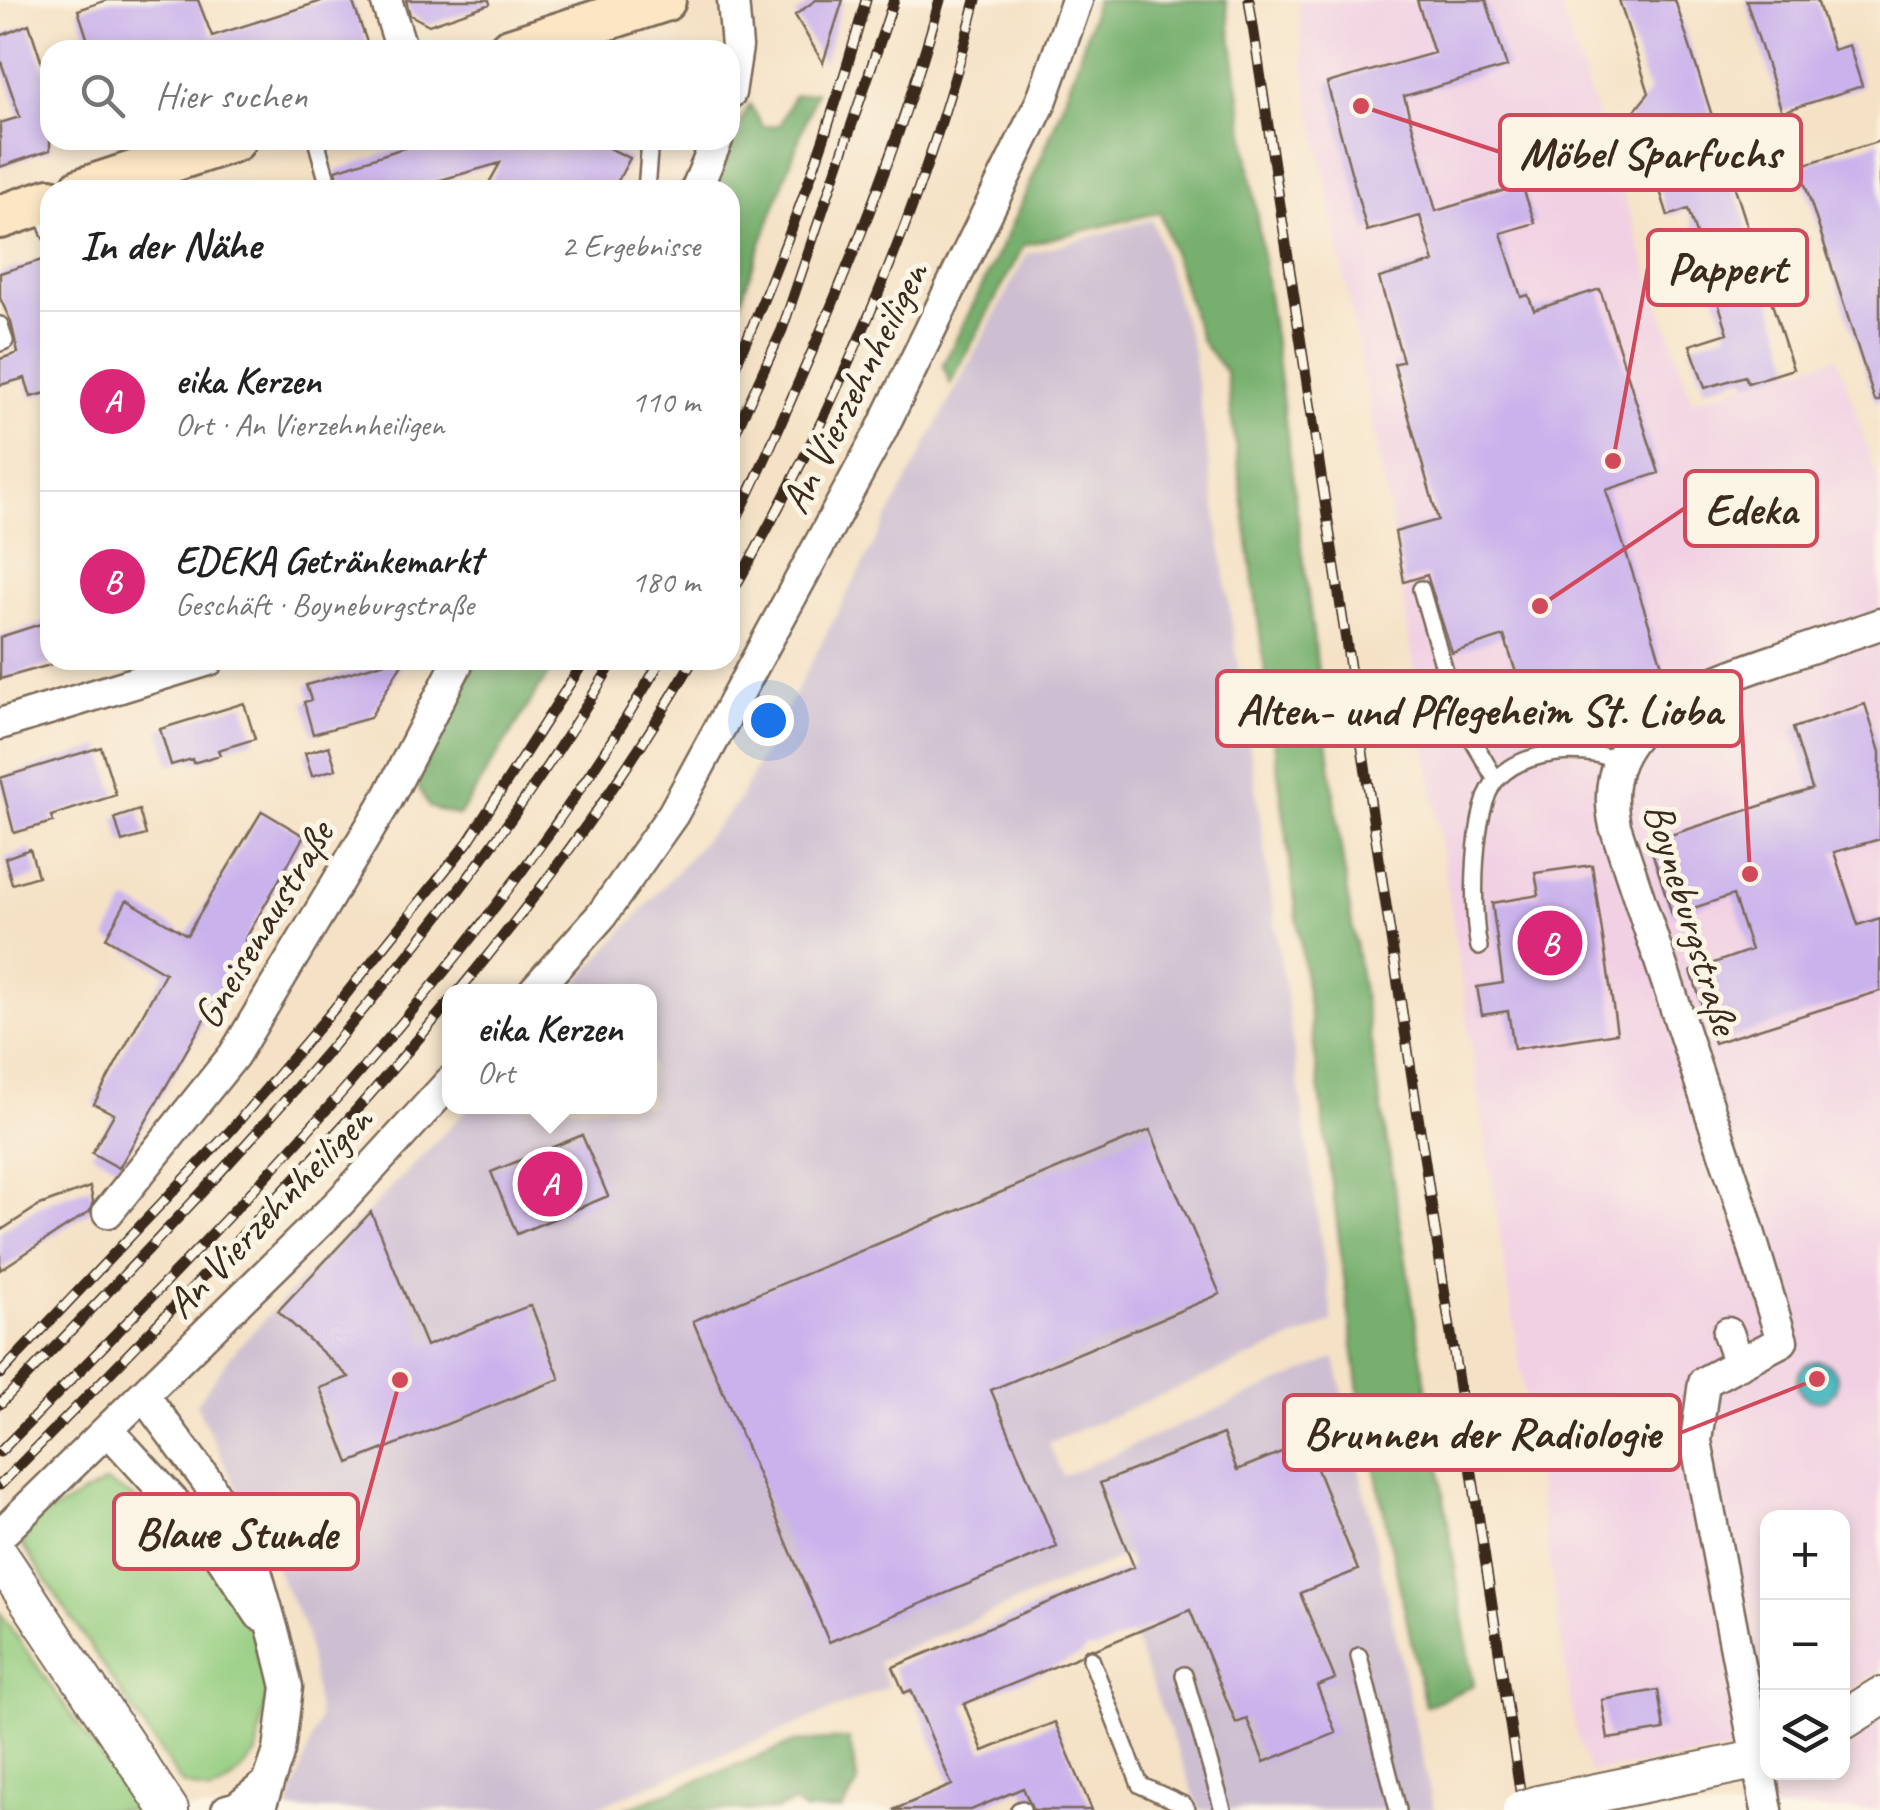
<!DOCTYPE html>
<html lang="de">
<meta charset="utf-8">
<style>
body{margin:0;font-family:Caveat,sans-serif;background:#f2f2f2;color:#222}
.controls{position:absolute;right:30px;bottom:30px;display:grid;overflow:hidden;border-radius:20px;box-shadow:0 5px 15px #0003}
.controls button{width:90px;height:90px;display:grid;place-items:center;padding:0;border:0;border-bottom:2px solid #e0e0e0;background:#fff;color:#222;font:50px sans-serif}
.you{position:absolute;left:768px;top:720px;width:35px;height:35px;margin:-25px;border:8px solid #fff;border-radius:50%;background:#1a73e8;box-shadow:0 0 0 15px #1a73e833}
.badge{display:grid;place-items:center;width:65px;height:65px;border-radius:50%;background:#db2777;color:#fff;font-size:32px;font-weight:700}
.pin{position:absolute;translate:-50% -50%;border:5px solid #fff;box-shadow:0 2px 10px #0006}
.popup{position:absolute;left:442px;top:984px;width:215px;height:130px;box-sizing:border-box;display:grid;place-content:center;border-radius:20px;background:#fff;filter:drop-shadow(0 2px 8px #0005);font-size:32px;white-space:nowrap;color:#767676}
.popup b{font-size:38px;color:#222}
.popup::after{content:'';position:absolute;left:50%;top:100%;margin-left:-20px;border:20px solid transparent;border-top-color:#fff}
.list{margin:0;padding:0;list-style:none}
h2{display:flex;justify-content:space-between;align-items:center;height:130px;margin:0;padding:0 40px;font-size:42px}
h2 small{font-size:32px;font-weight:400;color:#767676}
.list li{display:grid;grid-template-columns:65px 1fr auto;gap:30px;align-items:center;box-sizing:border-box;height:180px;padding:0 40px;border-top:2px solid #e0e0e0}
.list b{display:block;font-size:38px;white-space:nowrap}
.list p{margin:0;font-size:32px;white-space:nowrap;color:#767676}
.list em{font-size:32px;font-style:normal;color:#767676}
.icon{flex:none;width:55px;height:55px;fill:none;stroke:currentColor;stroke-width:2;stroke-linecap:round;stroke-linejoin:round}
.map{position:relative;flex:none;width:1880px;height:1810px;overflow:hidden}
.search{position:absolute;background:#fff;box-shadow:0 5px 15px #0003;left:40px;top:40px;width:700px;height:110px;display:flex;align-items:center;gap:25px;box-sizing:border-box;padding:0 35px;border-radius:30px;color:#767676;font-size:38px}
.panel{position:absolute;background:#fff;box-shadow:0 5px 15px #0003;left:40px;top:180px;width:700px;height:490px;border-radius:30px}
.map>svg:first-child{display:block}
.built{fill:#f1d0e3}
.industrial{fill:#cebed1}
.green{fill:#94cd80;stroke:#687c4f;stroke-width:2.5}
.forest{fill:#77b06e;stroke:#596d46;stroke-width:2.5}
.water{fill:#47b6c0;stroke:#41706f;stroke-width:2.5}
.building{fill:#cab2ec}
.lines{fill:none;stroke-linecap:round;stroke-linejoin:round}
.service-casing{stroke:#7c6a59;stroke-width:20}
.minor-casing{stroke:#7c6a59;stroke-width:35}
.tertiary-casing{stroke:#7c6a59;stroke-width:42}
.secondary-casing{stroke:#7c6a59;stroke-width:48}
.service{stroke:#fff;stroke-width:15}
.minor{stroke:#fff;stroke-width:30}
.tertiary{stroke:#fff;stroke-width:38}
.secondary{stroke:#fce6c4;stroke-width:42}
.rail-casing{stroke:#3b2a1e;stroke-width:11}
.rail{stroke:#fcf5e5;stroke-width:8;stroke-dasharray:22;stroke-linecap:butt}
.tertiary-bridge-casing{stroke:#7c6a59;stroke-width:42;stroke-linecap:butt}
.tertiary-bridge{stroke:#fff;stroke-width:38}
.labels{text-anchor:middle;stroke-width:10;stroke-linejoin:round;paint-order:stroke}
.street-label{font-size:42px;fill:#3b2a1e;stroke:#fcf5e5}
.leader{fill:none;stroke:#d1495b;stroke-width:4}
.callout-dot{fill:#d1495b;stroke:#fcf5e5;stroke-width:4}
.callout{fill:#fcf5e5;stroke:#d1495b;stroke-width:4}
.callout-label{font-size:45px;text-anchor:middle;font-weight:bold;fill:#3b2a1e}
</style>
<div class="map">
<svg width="1880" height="1810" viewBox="0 0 1880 1810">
<rect width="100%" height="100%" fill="#fcf5e5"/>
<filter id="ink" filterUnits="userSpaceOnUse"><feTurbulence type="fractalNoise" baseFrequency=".01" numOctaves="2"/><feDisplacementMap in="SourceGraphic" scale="20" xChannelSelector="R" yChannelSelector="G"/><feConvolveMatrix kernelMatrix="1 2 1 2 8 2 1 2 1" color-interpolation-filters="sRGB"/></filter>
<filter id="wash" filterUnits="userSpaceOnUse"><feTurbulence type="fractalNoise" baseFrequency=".0048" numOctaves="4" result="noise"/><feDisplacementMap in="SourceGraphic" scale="40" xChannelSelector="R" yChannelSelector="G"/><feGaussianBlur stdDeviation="2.25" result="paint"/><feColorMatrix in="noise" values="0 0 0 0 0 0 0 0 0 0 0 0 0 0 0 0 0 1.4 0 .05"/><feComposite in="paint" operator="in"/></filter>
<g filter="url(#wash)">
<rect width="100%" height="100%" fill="#f5e2c6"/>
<path class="built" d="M 1298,0 L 1558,0 L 1692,401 L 1837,357 L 1880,486 L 1880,1671 L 1843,1695 L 1842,1518 L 1768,1518 L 1767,1733 L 1730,1751 L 1589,1772 L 1575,1730 L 1393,530 L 1305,74 Z
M 1880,1697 L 1880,1810 L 1767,1810 L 1768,1772 L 1842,1772 L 1843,1721 Z"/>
<path class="industrial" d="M 1152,220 L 1192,347 L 1333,1322 L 1048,1443 L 1063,1476 L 1335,1358 L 1434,1810 L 1200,1810 L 1133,1636 L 1156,1627 L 1126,1555 L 878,1661 L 888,1687 L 589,1810 L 288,1810 L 319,1718 L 305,1629 L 196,1404 L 235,1350 L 469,1107 L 650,1106 L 650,992 L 570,991 L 737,803 L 1027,254 Z"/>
<path class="green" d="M 106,1482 L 180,1524 L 248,1613 L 267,1691 L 257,1754 L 229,1783 L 211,1793 L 182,1784 L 22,1544 L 38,1519 Z
M 0,1613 L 137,1809 L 137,1810 L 0,1810 Z"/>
<path class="forest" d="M 1096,0 L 1226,0 L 1275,344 L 1347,893 L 1474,1686 L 1425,1706 L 1360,1399 L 1226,372 L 1201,341 L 1160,212 L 1024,245 L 950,384 L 943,365 C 1002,248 1062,128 1096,0 Z
M 816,92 L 736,313 L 730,326 L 730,190 L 707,190 L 750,104 L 763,127 L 780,125 L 793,96 Z
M 475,660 L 557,660 L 459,816 L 429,807 L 415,781 Z
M 849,1739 L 858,1783 L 842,1810 L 804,1810 L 794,1803 L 774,1810 L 623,1810 L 795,1742 Z"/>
<path class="water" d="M1797 1381a20 20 0 1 1 40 0a20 20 0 1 1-40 0Z"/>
<g id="blocks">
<path class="building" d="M 107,0 L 198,0 L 212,36 L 325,0 L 352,0 L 368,45 L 353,50 L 91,50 L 78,10 Z
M 406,0 L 489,0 L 490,4 L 429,25 L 410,15 Z
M 816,0 L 843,0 L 823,63 L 795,15 Z
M 1417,0 L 1486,0 L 1507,67 L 1404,96 L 1436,211 L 1522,185 L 1535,223 L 1501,233 L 1521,297 L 1528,295 L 1534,310 L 1600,289 L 1659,473 L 1606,490 L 1664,671 L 1530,715 L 1504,636 L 1452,653 L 1427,575 L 1404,582 L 1395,532 L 1438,520 L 1394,364 L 1403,361 L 1379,278 L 1434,262 L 1420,216 L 1367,231 L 1327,83 L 1434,53 Z
M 1619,0 L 1675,0 L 1793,369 L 1748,383 L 1745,376 L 1705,388 L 1690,345 L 1728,333 L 1688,209 L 1668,216 L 1656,178 L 1677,171 L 1658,121 L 1615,135 L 1649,93 Z
M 1746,0 L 1817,0 L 1833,50 L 1849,45 L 1862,86 L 1782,112 Z
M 29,24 L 50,88 L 50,150 L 0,167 L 0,123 L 20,117 L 0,59 L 0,36 Z
M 428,140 L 592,140 L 630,158 L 613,190 L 485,190 L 500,163 L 406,190 L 341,190 L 336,170 Z
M 1880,141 L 1880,401 L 1875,401 L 1799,166 Z
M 45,259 L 50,274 L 50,392 L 31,397 L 25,378 L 0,385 L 0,359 L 18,353 L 11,322 L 0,298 L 0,273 Z
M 50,621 L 50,665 L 0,679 L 0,637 Z
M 393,660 L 404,660 L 370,718 L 313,734 L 304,702 L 311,700 L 306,685 Z
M 244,703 L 255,739 L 218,750 L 220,755 L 193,763 L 192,759 L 171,765 L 160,729 Z
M 1865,704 L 1880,752 L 1880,839 L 1834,852 L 1858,925 L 1880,918 L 1880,991 L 1714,1043 L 1691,971 L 1751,950 L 1733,895 L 1672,915 L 1649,842 L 1812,789 L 1793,728 Z
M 329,746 L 336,769 L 312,776 L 305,753 Z
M 101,747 L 116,795 L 51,816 L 53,822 L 14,833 L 0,778 Z
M 139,810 L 146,835 L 122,842 L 115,818 Z
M 262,811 L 304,836 L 245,940 L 249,942 L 119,1168 L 92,1153 L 114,1114 L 94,1104 L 165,973 L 106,938 L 127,900 L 187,935 Z
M 30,849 L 38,876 L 12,884 L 5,858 Z
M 1592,865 L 1617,1033 L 1514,1049 L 1508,1011 L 1482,1015 L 1477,987 L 1503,983 L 1492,903 L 1539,895 L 1535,873 Z
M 1150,1130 L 1220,1294 L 991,1390 L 1057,1547 L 829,1642 L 693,1321 Z
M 582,1135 L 608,1196 L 517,1234 L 491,1172 Z
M 90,1187 L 93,1201 L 90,1211 L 0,1270 L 0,1231 L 40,1205 Z
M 371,1212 L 426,1346 L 531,1305 L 560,1379 L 349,1463 L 320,1388 L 349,1377 L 278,1311 Z
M 1223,1434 L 1237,1470 L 1306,1442 L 1358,1570 L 1300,1593 L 1335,1679 L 1317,1686 L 1336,1733 L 1264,1762 L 1247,1719 L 1236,1723 L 1190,1610 L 1096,1649 L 1086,1649 L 1080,1656 L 964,1704 L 983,1751 L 1055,1722 L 1092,1810 L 1033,1810 L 1023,1788 L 971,1810 L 893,1810 L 952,1785 L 911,1690 L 904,1693 L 893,1667 L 1134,1567 L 1100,1483 Z
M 1658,1690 L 1664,1730 L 1608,1739 L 1602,1700 Z"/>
</g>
</g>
<g filter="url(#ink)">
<use href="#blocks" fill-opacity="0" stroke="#7c6a59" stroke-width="2.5"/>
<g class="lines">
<defs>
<path id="service" d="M 316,140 L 330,190
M 646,190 L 650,140
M 41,208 L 50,233
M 0,325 L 5,341 L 0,343
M 1421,589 L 1458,716 L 1496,780
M 1479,947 C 1471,912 1472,807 1496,780 C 1526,748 1583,747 1620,761
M 1359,1656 L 1398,1810
M 1091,1659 L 1140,1785 L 1184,1805 L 1187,1810
M 1184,1675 L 1223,1810
M 1019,1810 L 1022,1809"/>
<path id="minor" d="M 386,0 L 402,50
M 730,93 L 737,47 L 733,0
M 696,190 L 717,140
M 0,724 L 209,660
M 533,992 L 601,916 L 673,814 L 881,431 L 1041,102 L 1077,0
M 108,1212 L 234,1055 L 388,798 L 459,660
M 1728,1333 L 1739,1364
M 144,1396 L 207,1481 L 256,1571 L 275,1638 L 287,1687 L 279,1751 L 259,1810
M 108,1430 L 214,1546 L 260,1615
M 0,1535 L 339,1203 L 450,1082
M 227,1810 L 237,1807 L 268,1783
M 1767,1810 L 1696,1441 L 1704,1382 L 1782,1341 L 1737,1192 L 1615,826 C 1592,721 1702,685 1778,659 C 1812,647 1846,636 1880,624"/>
<path id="tertiary" d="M 0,1557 L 169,1810
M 1842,1721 L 1880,1697
M 1538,1805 L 1755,1760 L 1768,1755"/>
<path id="secondary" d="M 510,50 L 664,0
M 81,190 L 234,140
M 0,217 L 50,200"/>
</defs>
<use href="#service" class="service-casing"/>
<use href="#minor" class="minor-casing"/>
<use href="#tertiary" class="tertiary-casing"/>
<use href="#secondary" class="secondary-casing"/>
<use href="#service" class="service"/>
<use href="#minor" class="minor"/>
<use href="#tertiary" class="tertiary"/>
<use href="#secondary" class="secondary"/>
<defs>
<path id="rail" d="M 1249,0 L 1523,1810
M 730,378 C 784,256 831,129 866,0
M 730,444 L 782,330 L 894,0
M 730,531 C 755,484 776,434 797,386 C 853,260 903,132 940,0
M 730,596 C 834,415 925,203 976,0
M 458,992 C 545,887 625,778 693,660
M 0,1374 L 231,1130 L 334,1009 L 468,842 L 585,660
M 0,1404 C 224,1172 449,940 614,660
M 0,1452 C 242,1205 486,962 661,660
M 0,1485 C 155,1328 309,1171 450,1001"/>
</defs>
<use href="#rail" class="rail-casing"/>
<use href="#rail" class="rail"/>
<defs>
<path id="tertiary-bridge" d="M 1522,1810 L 1538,1805"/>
</defs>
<use href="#tertiary-bridge" class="tertiary-bridge-casing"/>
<use href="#tertiary-bridge" class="tertiary-bridge"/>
</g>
</g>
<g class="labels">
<g class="street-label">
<text transform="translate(853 387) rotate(-63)" y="15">An Vierzehnheiligen</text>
<text transform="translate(1693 918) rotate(73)" y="15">Boyneburgstraße</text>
<text transform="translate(262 924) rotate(-59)" y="15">Gneisenaustraße</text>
<text transform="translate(268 1211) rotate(-46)" y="15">An Vierzehnheiligen</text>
</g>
</g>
<path class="leader" d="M1361 106L1500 152M1613 461L1648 267M1540 606L1685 508M1750 874L1741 709M1817 1379L1680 1433M400 1380L358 1532"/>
<g class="callout-dot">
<circle cx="1361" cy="106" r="10"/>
<circle cx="1613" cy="461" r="10"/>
<circle cx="1540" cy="606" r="10"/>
<circle cx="1750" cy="874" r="10"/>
<circle cx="1817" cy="1379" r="10"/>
<circle cx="400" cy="1380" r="10"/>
</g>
<g class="callout">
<rect x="1500" y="115" width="301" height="75" rx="10"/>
<rect x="1648" y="230" width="159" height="75" rx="10"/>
<rect x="1685" y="471" width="132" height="75" rx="10"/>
<rect x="1217" y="671" width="524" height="75" rx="10"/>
<rect x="1284" y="1395" width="396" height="75" rx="10"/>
<rect x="114" y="1494" width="244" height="75" rx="10"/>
</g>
<g class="callout-label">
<text x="1650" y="168">Möbel Sparfuchs</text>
<text x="1727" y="283">Pappert</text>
<text x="1751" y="524">Edeka</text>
<text x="1479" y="725">Alten- und Pflegeheim St. Lioba</text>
<text x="1482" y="1448">Brunnen der Radiologie</text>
<text x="236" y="1548">Blaue Stunde</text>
</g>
</svg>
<div class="controls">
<button>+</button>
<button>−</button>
<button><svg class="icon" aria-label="layers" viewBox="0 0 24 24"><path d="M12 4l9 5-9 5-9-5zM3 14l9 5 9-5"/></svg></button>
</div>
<div class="you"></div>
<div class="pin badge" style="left:550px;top:1184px">A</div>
<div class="popup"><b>eika Kerzen</b>Ort</div>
<div class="pin badge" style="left:1550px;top:943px">B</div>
<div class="search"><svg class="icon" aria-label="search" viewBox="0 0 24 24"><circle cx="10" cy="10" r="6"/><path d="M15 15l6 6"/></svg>Hier suchen</div>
<section class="panel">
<h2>In der Nähe<small>2 Ergebnisse</small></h2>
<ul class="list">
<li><span class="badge">A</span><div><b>eika Kerzen</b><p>Ort · An Vierzehnheiligen</p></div><em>110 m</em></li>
<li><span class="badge">B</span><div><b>EDEKA Getränkemarkt</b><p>Geschäft · Boyneburgstraße</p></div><em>180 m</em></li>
</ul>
</section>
</div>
